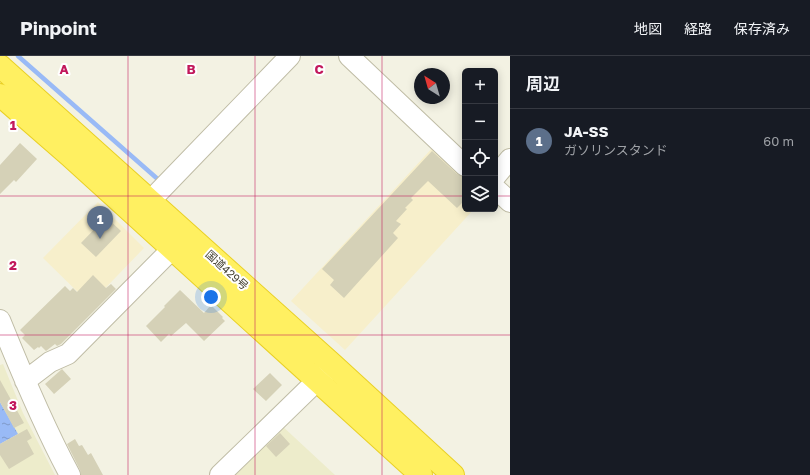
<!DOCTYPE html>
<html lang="ja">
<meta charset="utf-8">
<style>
body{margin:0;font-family:"Golos Text","Noto Sans JP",sans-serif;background:#20242c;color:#f1f3f6}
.controls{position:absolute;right:12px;top:12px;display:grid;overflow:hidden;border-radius:6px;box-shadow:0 2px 10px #0003}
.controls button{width:36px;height:36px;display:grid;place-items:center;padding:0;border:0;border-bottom:1px solid #363941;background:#171b24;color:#f1f3f6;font:20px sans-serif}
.compass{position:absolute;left:414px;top:12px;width:36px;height:36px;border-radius:50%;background:#171b24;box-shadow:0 2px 10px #0003;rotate:323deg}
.you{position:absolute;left:211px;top:241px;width:14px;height:14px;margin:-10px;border:3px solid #fff;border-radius:50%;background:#1a73e8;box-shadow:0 0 0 6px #1a73e833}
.badge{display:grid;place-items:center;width:26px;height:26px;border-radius:50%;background:#0b8043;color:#fff;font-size:13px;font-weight:700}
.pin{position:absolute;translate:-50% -33px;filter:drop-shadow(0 1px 2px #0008)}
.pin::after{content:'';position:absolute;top:21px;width:14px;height:12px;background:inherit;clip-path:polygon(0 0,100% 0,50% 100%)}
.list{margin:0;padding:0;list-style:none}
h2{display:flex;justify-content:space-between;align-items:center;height:52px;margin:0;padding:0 16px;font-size:17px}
h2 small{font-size:13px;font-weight:400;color:#9ea1a6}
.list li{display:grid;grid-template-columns:26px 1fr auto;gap:12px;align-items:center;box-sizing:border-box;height:64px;padding:0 16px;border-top:1px solid #363941}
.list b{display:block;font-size:15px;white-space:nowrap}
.list p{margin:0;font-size:13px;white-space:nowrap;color:#9ea1a6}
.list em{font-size:13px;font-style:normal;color:#9ea1a6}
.icon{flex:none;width:22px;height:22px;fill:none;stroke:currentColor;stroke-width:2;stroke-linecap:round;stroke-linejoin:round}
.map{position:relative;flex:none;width:510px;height:419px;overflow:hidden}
header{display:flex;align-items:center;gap:24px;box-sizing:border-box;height:56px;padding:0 20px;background:#171b24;border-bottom:1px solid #363941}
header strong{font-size:19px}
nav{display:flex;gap:22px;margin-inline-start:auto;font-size:14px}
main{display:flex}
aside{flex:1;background:#171b24}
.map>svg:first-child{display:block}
.commercial{fill:#f7efcb}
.education{fill:#edeccb}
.water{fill:url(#water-ripples)}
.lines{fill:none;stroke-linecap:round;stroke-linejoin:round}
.stream{stroke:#99baf6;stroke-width:4.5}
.building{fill:#d5d1b7}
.minor-casing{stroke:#bfbca5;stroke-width:22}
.highway-casing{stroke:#e9d026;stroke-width:24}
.minor{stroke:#fff;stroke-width:20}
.highway{stroke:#fff061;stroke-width:22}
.grid{fill:none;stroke:#c2185b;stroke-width:1;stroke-opacity:0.55}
.labels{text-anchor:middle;stroke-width:4;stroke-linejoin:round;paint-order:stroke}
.street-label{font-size:11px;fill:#454233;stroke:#fff}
.grid-label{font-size:13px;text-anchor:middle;font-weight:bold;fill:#c2185b;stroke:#fff;stroke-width:4;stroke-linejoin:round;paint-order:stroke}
</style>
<header>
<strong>Pinpoint</strong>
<nav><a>地図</a><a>経路</a><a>保存済み</a></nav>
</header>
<main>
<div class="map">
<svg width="510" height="419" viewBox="0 0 510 419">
<defs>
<pattern id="water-ripples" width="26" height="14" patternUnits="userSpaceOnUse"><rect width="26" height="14" fill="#99baf6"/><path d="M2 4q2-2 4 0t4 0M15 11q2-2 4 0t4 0" fill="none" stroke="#7f99c8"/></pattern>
</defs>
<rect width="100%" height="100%" fill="#f3f2e3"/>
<path class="commercial" d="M 435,89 L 465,116 L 465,153 L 474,153 L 345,294 L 291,245 Z
M 98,146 L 144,192 L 90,248 L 43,202 Z"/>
<path class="education" d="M 3,308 L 23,357 L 55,419 L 0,419 L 0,309 Z
M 280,368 L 335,419 L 225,419 Z"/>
<path class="water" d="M 0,346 L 18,378 L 0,388 Z"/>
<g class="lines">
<path class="stream" d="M 18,0 L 161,126"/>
</g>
<path class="building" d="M 20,87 L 37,103 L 16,126 L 14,124 L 0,138 L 0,109 Z
M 432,95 L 457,118 L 465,121 L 465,144 L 457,152 L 428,125 L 411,142 L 413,144 L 405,152 L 407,153 L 396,165 L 401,168 L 393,177 L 398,182 L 344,242 L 330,229 L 334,224 L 322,213 Z
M 106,161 L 121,175 L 96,201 L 81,187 Z
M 93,219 L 106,232 L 111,228 L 116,233 L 61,288 L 57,290 L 55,288 L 46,295 L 41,290 L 39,292 L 38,291 L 34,294 L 22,282 L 25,279 L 20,274 L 65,230 L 70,235 L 73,232 L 77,236 Z
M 180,234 L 204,257 L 211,249 L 223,261 L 222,262 L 225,265 L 204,285 L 186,267 L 171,280 L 169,278 L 161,286 L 146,270 L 165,251 L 164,250 Z
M 62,313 L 71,323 L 54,338 L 45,328 Z
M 270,317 L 282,329 L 266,345 L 253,333 Z
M 0,324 L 24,367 L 14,372 L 0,346 Z
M 27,373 L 32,382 L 27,385 L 34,398 L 9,413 L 0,399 L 0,388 Z
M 280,377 L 290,388 L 276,401 L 266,390 Z
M 75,383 L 79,390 L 82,389 L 88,399 L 91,397 L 103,419 L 81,419 L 80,414 L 67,388 Z"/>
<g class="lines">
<defs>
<path id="minor" d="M 349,0 L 465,110
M 495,121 L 510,103
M 495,132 L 510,146
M 150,145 L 290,0
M 0,264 C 21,316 43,369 70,419
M 25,325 L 50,306 L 68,298 L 184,181
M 220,419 L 329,313"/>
<path id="highway" d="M 0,10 L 333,309 L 453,419
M 0,39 L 70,100 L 421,419"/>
</defs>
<use href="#minor" class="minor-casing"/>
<use href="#highway" class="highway-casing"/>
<use href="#minor" class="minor"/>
<use href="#highway" class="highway"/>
</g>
<path class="grid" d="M 128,0 L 128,419M 255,0 L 255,419M 382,0 L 382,419M 0,140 L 465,140M 495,140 L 510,140M 0,279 L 510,279"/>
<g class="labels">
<g class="street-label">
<text transform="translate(227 214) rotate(42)" y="4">国道429号</text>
</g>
</g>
<g class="grid-label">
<text x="64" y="18">A</text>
<text x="191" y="18">B</text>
<text x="319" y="18">C</text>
<text x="13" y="74">1</text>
<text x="13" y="214">2</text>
<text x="13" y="354">3</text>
</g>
</svg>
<div class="controls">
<button>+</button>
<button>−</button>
<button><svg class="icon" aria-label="locate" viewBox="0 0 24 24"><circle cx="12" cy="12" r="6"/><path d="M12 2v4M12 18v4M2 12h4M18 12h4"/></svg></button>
<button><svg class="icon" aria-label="layers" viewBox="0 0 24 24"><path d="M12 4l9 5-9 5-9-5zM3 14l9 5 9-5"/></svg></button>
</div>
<svg class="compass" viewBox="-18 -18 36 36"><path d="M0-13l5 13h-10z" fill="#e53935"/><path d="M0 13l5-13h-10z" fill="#9ea1a6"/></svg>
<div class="you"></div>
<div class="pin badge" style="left:100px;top:183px;background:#5c6f8a">1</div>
</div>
<aside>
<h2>周辺<small></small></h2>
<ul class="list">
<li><span class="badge" style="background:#5c6f8a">1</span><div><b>JA-SS</b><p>ガソリンスタンド</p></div><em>60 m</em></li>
</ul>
</aside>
</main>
